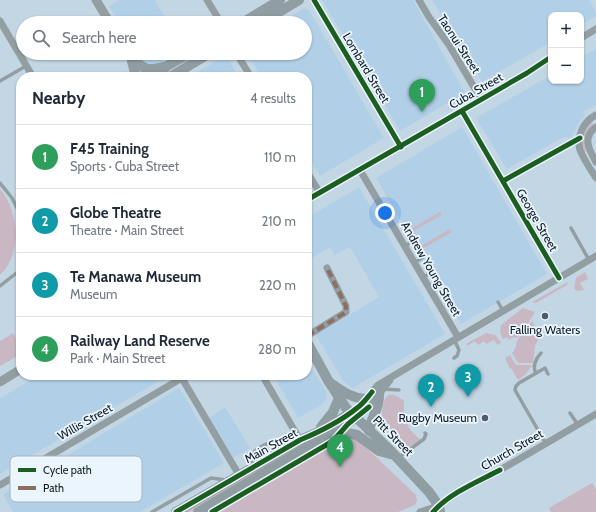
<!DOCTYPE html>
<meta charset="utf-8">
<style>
body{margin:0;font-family:Cabin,sans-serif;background:#f6f6f7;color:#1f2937}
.controls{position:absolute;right:12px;top:12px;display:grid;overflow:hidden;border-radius:8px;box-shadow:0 1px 3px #0004}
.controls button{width:36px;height:36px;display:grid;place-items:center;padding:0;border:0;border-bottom:1px solid #e0e1e3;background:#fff;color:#1f2937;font:20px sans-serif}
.you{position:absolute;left:385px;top:213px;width:14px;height:14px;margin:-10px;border:3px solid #fff;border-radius:50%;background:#1a73e8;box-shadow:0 0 0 6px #1a73e833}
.badge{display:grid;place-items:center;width:26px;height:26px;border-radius:50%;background:#db2777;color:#fff;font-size:13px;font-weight:700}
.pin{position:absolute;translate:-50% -33px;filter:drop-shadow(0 1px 2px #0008)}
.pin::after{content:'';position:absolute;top:21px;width:14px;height:12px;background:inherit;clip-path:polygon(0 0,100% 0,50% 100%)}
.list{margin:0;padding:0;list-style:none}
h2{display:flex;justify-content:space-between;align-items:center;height:52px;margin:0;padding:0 16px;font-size:17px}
h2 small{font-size:13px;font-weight:400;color:#747a83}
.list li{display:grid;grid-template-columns:26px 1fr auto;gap:12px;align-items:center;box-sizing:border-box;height:64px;padding:0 16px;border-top:1px solid #e0e1e3}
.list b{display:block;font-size:15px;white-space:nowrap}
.list p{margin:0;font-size:13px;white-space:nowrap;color:#747a83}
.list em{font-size:13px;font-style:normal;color:#747a83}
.icon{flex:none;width:22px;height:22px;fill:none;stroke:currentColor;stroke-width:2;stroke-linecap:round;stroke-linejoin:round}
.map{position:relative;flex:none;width:596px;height:512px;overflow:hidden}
.search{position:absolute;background:#fff;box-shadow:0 1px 3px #0004;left:16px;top:16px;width:296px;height:44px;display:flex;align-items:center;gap:10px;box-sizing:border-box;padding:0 14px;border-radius:22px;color:#747a83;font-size:15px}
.panel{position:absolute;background:#fff;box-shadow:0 1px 3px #0004;left:16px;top:72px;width:296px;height:308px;border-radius:16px}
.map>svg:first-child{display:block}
.built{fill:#b1d0e8}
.green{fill:#cab7c4}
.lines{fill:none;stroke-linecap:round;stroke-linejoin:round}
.service{stroke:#929ea2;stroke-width:3.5}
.minor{stroke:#929ea2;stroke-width:7}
.tertiary{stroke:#929ea2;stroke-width:9}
.secondary{stroke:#909da3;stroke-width:10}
.quiet{stroke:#8d6e63;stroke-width:4;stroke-dasharray:8 4;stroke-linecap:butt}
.cycleway-casing{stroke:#eaf5fd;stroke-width:8}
.cycleway{stroke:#1b5e20;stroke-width:5}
.poi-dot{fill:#4e5c68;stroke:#eaf5fd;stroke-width:1.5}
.labels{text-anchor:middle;stroke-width:3.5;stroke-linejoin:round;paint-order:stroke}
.street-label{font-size:12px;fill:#0f1b25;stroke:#eaf5fd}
.poi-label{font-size:12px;fill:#0f1b25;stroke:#eaf5fd}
.key{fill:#eaf5fd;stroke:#a8b4bc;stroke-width:1}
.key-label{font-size:11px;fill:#0f1b25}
</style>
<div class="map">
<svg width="596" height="512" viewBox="0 0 596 512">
<rect width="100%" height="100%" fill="#c3d6e4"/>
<path class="built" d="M 119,0 L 155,0 L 168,23 L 119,23 L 109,6 Z
M 322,0 L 413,0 L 465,93 L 400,131 Z
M 432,0 L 589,0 L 596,12 L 596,16 L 581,25 L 581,15 L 551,15 L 551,42 L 482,82 Z
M 304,8 L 309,10 L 384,138 L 320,176 L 307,154 L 307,77 L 261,77 L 247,53 L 305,53 L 305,23 L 279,23 Z
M 596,49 L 596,105 L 583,112 L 585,116 L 579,122 L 574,132 L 572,138 L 565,137 L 560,139 L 507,169 L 476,118 L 551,75 L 551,81 L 581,81 L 581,57 Z
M 137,53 L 178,53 L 154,67 L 145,66 Z
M 226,55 L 239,77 L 189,77 Z
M 462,127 L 547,274 L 461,324 L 376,178 Z
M 359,187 L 445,334 L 353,388 L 343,381 L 316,335 L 379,297 L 350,247 L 335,255 L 330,247 L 307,261 L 307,218 Z
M 307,360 L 327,393 L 327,397 L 325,401 L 321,405 L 298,418 L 273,375 L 307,375 Z
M 39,375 L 169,375 L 0,474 L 0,398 Z
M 179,388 L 224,463 L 140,512 L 13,512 L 3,494 Z
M 225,407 L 250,448 L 233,458 L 209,418 Z"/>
<path class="green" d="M 592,122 L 594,126 L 587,151 L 583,153 C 579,141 584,130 592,122 Z
M 0,189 C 19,212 23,253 0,275 Z
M 440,212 L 442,215 L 411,232 L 413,236 L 411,237 L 407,231 Z
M 450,229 L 452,232 L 418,251 L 415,245 L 417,243 L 419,247 Z
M 585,272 L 588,279 L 580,283 L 584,290 L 577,291 L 574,289 L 576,278 Z
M 568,282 L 567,285 L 536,303 L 532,302 Z
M 523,308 L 535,312 L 526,327 L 517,338 L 513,337 L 509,340 L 507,337 L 503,339 L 500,332 L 501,325 Z
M 532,321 L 540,336 L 535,346 L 533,363 L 518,363 L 512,353 C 517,349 515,344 518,339 C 521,334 528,327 532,321 Z
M 13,333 L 21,348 L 21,354 L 0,366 L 0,341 Z
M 486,333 L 495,335 L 501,342 L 499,345 L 497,344 L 494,340 L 486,344 L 484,341 L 478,345 L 475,341 L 467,346 L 466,344 Z
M 510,355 L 516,365 L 532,365 L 526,374 L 518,380 L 511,368 L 510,369 L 505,358 Z
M 389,395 C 398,394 398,399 404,400 C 403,417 406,429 420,439 L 420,440 L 409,447 L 406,448 C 394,436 375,420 384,402 C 385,399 386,397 389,395 Z
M 377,418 L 381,418 L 387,431 L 405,448 L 404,449 L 391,438 L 384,429 C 380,429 377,428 375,424 Z
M 342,439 L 357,439 L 416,495 L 417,501 L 415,505 L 398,512 L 218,512 Z
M 312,440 L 190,512 L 184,512 L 296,447 Z
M 592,483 L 596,489 L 596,512 L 551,512 L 549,508 Z"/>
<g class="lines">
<path class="service" d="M 0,81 L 26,66
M 0,183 L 12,198 L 20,214
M 571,228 L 589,260
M 405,246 L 413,241
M 414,263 L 422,258
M 423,277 L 431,273
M 0,286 L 19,271 L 21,267
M 498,302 L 503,311
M 454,358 L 457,356 L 459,350 L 454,339
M 536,373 C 532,367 536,358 541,353
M 383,389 L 399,390
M 570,413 L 578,425
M 546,444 L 515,390 L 516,386 L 519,383 L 545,368 L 548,374
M 398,458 L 424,439 L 426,434 L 425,433
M 251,467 C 250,448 259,448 275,440 L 283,448
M 152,512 L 211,478 L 226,480"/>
<path class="minor" d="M 207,0 L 221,23
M 314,0 L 401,147
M 419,0 L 429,17 L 449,45 L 481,99
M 0,21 L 33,77
M 581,38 L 596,29
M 236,53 L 251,77
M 462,111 L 559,278
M 596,115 C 584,121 576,136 580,150 C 584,160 591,170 596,178
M 596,127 C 582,137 589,150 596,162
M 360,170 L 458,337
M 307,172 L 320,193
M 503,181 L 580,138
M 307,200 L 527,73 L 551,57
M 307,336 L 346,312 L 346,306 L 327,268
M 180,375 L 239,475
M 262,375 L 300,440
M 351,413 L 359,407 L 378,385 L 596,256
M 355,418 L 369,407 L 390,380
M 0,485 L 182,378
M 420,512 L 438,506
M 433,512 C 450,493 478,483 500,470 C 532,452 564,433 596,414"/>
<path class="tertiary" d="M 96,0 L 110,23
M 0,382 L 21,369"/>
<path class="secondary" d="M 242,23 L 280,0
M 261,23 L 299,0
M 129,55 C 145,70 145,72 167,66
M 132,61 L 136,77
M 157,77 L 167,66 L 190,53
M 170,77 L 210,53
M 307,342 L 329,382 L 346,408 L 388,448 L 429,492 L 439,506 L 440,512
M 332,384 C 343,392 352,398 366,399
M 321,427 L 333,412 L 339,398
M 369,431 C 371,418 380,407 379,394
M 332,434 L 347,433 L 357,435 L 379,451 L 394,455
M 176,512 L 300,440 L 316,433 L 351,413
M 198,512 L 330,434 L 355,418"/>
<path class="quiet" d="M 307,336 L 346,312 L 346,306 L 327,268"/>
<defs>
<path id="cycleway" d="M 314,0 L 401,147
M 462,111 L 559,278
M 503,181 L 580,138
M 307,200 L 527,73 L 551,57
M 176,512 L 300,440 C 319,432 341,421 357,408 C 363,404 367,398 372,392
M 212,512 L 333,441 L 348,424 L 369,407
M 433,512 C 450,493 477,482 500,470"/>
</defs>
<use href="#cycleway" class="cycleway-casing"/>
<use href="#cycleway" class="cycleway"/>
</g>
<g class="poi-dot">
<circle cx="545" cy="316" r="4"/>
<circle cx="485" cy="418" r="4"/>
</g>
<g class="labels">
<g class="street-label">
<text transform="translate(459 44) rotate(57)" y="4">Taonui Street</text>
<text transform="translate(366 68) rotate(59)" y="4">Lombard Street</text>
<text transform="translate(476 91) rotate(-30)" y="4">Cuba Street</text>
<text transform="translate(537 220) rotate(60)" y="4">George Street</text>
<text transform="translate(431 269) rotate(60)" y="4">Andrew Young Street</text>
<text transform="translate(85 422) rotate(-30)" y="4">Willis Street</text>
<text transform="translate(393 436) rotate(45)" y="4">Pitt Street</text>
<text transform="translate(271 446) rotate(-29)" y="4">Main Street</text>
<text transform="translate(512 450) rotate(-30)" y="4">Church Street</text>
</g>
<g class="poi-label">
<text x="545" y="334">Falling Waters</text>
<text x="477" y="422" text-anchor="end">Rugby Museum</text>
</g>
</g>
<rect x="10" y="456" width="132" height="46" rx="6" class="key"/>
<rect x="18" y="468" width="18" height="4" fill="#1b5e20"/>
<rect x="18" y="486" width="18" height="4" fill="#8d6e63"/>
<g class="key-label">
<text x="43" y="474">Cycle path</text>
<text x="43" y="492">Path</text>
</g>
</svg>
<div class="controls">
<button>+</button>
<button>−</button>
</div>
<div class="you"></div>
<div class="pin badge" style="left:422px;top:112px;background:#2e9e5b">1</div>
<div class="pin badge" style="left:431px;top:407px;background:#0f9aa8">2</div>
<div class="pin badge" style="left:468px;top:397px;background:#0f9aa8">3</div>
<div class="pin badge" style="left:340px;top:467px;background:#2e9e5b">4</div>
<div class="search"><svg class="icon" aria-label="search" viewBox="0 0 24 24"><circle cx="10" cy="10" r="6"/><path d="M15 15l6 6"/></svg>Search here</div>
<section class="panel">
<h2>Nearby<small>4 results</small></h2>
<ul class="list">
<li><span class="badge" style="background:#2e9e5b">1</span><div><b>F45 Training</b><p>Sports · Cuba Street</p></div><em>110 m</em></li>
<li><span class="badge" style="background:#0f9aa8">2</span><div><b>Globe Theatre</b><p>Theatre · Main Street</p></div><em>210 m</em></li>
<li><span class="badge" style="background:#0f9aa8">3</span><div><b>Te Manawa Museum</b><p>Museum</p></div><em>220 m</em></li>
<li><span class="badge" style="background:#2e9e5b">4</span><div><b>Railway Land Reserve</b><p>Park · Main Street</p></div><em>280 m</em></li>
</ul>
</section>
</div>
